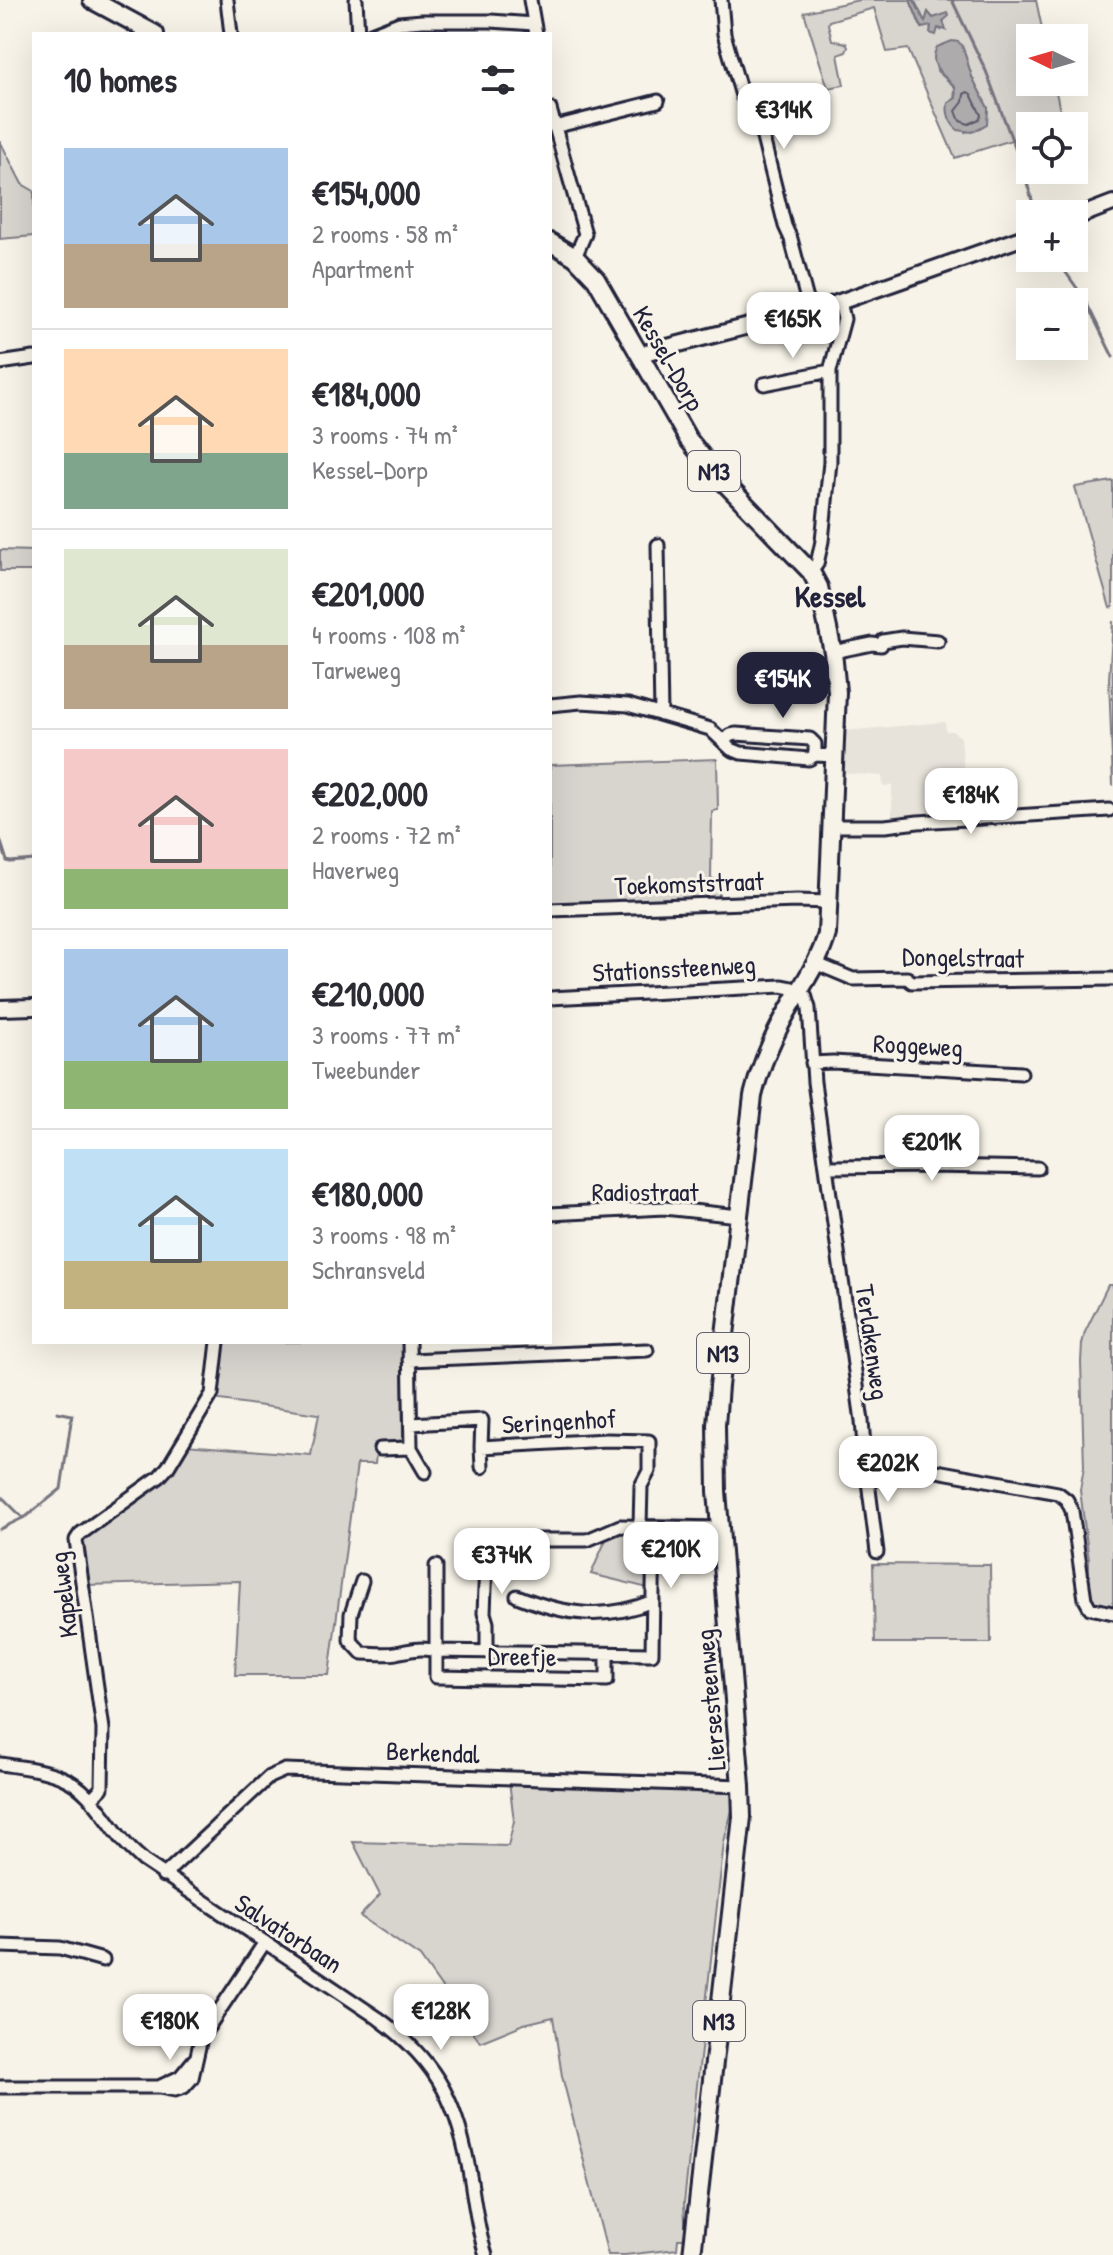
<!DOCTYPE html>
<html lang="en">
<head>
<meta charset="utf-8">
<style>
  :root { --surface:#fff; --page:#f2f2f3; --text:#2b2b33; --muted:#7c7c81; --line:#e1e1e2; --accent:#22223b }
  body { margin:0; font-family:"Patrick Hand",sans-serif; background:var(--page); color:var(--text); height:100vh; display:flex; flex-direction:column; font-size:30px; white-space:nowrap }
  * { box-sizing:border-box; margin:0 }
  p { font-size:26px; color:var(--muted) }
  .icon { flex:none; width:44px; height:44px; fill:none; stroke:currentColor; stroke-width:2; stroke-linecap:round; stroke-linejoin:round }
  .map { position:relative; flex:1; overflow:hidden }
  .side { position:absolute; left:32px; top:32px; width:520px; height:1312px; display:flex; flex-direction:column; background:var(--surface); border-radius:0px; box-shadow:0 8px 32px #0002 }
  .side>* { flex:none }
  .needle { width:52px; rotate:275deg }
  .buttons { position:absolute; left:1016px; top:24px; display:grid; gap:16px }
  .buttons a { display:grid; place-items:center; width:72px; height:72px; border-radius:0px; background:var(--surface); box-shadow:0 8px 32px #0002; font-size:40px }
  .price { position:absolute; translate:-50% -68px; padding:0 18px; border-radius:16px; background:#fff; color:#222; font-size:26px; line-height:52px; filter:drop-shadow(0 2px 4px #0008) }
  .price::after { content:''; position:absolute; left:50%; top:48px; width:24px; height:18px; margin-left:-12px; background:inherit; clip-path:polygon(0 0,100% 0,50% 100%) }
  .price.current { background:var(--accent); color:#fff }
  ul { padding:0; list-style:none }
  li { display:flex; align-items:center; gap:24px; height:200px; padding:0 32px }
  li+li { border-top:2px solid var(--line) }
  li span { display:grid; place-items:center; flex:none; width:224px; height:160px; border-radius:0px; color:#555 }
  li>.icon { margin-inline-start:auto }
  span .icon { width:96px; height:96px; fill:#fffc; stroke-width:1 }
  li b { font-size:34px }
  h2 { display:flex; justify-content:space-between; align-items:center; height:96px; padding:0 32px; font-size:34px }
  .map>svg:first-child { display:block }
  .built { fill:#e7e3db }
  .green { fill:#d8d5cf; stroke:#7d7c85; stroke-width:2; fill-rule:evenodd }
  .water { fill:#aeabad; stroke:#76747f; stroke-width:2 }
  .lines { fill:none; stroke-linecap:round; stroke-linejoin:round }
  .shore { stroke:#5a5969; stroke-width:2 }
  .stream { stroke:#76747f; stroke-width:3 }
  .street-casing { stroke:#22223b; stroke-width:17 }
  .secondary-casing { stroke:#22223b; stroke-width:20 }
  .primary-casing { stroke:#22223b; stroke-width:22 }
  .street { stroke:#f7f3e8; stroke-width:11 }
  .secondary { stroke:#f7f3e8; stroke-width:14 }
  .primary { stroke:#f7f3e8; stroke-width:16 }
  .labels { text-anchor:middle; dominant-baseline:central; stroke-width:6; stroke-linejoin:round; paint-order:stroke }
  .shield { fill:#f7f3e8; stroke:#62616f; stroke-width:2 }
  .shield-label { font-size:24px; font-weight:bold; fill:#22223b }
  .street-label { font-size:26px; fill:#22223b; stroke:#f7f3e8 }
  .quarter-label { font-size:30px; font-weight:bold; fill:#22223b; stroke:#f7f3e8 }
</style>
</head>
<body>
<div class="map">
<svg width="1113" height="2255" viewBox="0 0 1113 2255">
  <rect width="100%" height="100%" fill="#f7f3e8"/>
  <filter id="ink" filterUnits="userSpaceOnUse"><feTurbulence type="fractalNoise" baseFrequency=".0125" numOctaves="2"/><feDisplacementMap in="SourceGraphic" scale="16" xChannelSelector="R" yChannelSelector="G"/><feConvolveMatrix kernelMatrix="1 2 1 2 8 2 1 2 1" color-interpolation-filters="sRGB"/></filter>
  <g filter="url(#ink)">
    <path class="built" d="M945,722L946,731H952L961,737L968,816L892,820V785L883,786L882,776L842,773L844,731Z"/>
    <path class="green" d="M859,0H910L920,25L931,26L933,33L939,28L941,30L944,20L933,18L928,12L925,22L914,0H1036L1044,38H1030V82H1054L1061,116L1032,124L1030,126V134L955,158L908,49L887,52L874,8L829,21L828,24L832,40L846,43L848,47L846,52L838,55L844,85L828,88L804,12ZM964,51L972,77L988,108L986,124L978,129L965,132L954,100L955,87L937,71L936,64Z
      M0,141L22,184L34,191V236L0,239Z
      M1113,481V607L1110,608L1075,487Z
      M0,550L34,551V571H0Z
      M1113,621V786L1109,679Z
      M717,759L718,810L712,811L711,879L719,880V902L550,908V765Z
      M1108,1285H1113V1607L1094,1602L1089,1595V1560L1080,1490L1084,1467L1081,1362L1082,1344L1085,1332Z
      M222,1342H402L403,1440L377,1443L375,1464H357L329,1675H235L240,1581L87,1585L82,1549L83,1539L154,1488L168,1474L185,1445L311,1455L319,1414L213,1399L221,1374Z
      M620,1532L644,1533L648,1535V1588L591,1574L607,1537Z
      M873,1564L990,1565L991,1643H875Z
      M509,1781L732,1791V1810L724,1842L684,2203L686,2239H678L677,2249L625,2255H608L562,2076L553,2017L524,2024L480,2042L420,1957L360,1916L380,1895L353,1842L508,1846L514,1821Z"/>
    <path class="water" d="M910,0H914L925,22L928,12L933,18L948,13L949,16L943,21L946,30L938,28L936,35L930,33L931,26L922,28Z
      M952,41L958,42L962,45L972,77L988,108L987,124L972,132L958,130C950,124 946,113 948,103L956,98L955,87C944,75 927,66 937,47Z"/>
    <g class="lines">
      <path class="shore" d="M968,92L971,94L981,115L979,119L969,124L960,121L956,111L963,102L964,94Z"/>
      <path class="stream" d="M952,0L986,71L1023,169L1036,214
        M1059,258L1062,267L1084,298L1113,357
        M0,839L7,861L10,862L34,860
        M0,1495L23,1518
        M0,1529L27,1516L61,1489L72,1415L57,1412"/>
      <g class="street-casing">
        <path id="street" d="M227,0L231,34
          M356,0L358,34
          M530,0L536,34
          M721,0L724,34L742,96L760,126L785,226L791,239L810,311
          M371,34L399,23L422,21H491L534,24
          M550,109L585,234L575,257
          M554,127L658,101
          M0,363L34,358
          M764,384L830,371
          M658,545L661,715
          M811,572L817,564L822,541L830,462V371L844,319L840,302
          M833,652L872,644L881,645L883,641L902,638L938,641
          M550,705L581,702L628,705L710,729L731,749L741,753L809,759L815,755L835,756
          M723,740L731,735L736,734L810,739L815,744V755
          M832,826H885L918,822L1109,810
          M550,910L797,901L829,902
          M817,964L853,979L907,978L912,982L1113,979
          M550,998L782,986L792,988L805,995L809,1008L814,1082L862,1421L865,1458L1058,1493L1067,1500L1072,1511L1085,1599L1090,1608L1113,1613
          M812,1063L833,1062L1021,1073
          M826,1167L933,1166L1038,1168
          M550,1214L664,1208L739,1216
          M409,1342L411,1448L425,1472
          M409,1360L647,1350
          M411,1424L482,1420L481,1447L606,1440L649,1441V1471L641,1486L640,1526
          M481,1447L482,1467
          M380,1449L411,1448
          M865,1458L877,1552
          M473,1540H587L620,1526L720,1528
          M436,1566V1677L607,1680V1654
          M362,1581L351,1614L350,1640L362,1653C373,1653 386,1655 396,1653C411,1650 421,1647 436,1651L652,1654L654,1527
          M517,1596C565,1615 605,1621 653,1601
          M487,1652V1623L484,1613L487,1539
          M0,1764C20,1767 42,1769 61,1777C89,1788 104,1817 122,1839C128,1847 136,1854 144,1861L378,2018C440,2063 459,2107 471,2181C475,2206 478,2231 486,2255
          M91,1799L102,1788L103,1729L76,1540L80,1534L159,1477L168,1467L212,1394L218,1342
          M163,1876L269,1777L285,1770L741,1786
          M0,1946L60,1948L103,1960
          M0,2087H159L175,2090L184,2087L192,2078L201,2038L265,1942
          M159,2087L180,2077L194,2060"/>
      </g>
      <g class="secondary-casing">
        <path id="secondary" d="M1074,218L1113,203
          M640,354L831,305L1030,235
          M0,1008L34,1007"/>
      </g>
      <g class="primary-casing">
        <path id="primary" d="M92,0L155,34
          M550,242L575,257L596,279L688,439L717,475L811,572L819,587L833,652L837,692L827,934C820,960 806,979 793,1002C775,1032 761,1062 753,1096L719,1386L716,1425L717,1491L741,1786L742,1817L692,2255"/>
      </g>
      <use href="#street" class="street"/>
      <use href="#secondary" class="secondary"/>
      <use href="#primary" class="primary"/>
    </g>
  </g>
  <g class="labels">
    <g class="shield">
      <rect x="688" y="451" width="52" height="40" rx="6"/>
      <rect x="697" y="1333" width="52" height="40" rx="6"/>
      <rect x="693" y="2001" width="52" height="40" rx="6"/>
    </g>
    <g class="shield-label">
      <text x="714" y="471">N13</text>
      <text x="723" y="1353">N13</text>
      <text x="719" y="2021">N13</text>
    </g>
    <g class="street-label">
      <text transform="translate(669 358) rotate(60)">Kessel-Dorp</text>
      <text transform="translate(689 883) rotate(-2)">Toekomststraat</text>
      <text transform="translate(963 957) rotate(1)">Dongelstraat</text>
      <text transform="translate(674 968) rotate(-3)">Stationssteenweg</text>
      <text transform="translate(918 1045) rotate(3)">Roggeweg</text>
      <text x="645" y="1191">Radiostraat</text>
      <text transform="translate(873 1342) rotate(82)">Terlakenweg</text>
      <text transform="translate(559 1421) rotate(-3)">Seringenhof</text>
      <text transform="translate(63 1595) rotate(-97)">Kapelweg</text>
      <text transform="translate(522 1656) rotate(1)">Dreefje</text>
      <text transform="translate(710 1700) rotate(-95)">Liersesteenweg</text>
      <text transform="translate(433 1752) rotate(2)">Berkendal</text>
      <text transform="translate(289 1933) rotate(33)">Salvatorbaan</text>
    </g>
    <g class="quarter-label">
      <text x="830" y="596">Kessel</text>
    </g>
  </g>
</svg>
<div class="buttons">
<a><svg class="needle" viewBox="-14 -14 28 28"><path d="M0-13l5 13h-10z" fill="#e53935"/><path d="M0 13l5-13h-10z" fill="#7c7c81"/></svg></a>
<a><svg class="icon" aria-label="locate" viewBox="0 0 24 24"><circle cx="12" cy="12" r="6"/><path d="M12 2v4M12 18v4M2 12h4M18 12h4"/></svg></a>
<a>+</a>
<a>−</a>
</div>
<b class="price" style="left:784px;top:151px">€314K</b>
<b class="price" style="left:793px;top:360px">€165K</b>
<b class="price current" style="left:783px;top:720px">€154K</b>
<b class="price" style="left:971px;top:836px">€184K</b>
<b class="price" style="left:932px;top:1183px">€201K</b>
<b class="price" style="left:888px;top:1504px">€202K</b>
<b class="price" style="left:671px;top:1590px">€210K</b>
<b class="price" style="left:502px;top:1596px">€374K</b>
<b class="price" style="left:441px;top:2052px">€128K</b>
<b class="price" style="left:170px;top:2062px">€180K</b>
<section class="side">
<h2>10 homes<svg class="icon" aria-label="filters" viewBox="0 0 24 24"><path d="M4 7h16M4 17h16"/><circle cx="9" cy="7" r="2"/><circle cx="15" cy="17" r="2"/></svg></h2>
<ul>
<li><span style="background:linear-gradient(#a9c7e8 60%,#b9a48a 0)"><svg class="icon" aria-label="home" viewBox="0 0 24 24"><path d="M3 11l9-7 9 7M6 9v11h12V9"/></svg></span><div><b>€154,000</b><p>2 rooms · 58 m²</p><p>Apartment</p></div></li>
<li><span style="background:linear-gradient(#ffd9b3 65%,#7fa58c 0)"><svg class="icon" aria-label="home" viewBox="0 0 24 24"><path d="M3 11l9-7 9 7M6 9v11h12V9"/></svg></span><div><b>€184,000</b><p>3 rooms · 74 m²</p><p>Kessel-Dorp</p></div></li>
<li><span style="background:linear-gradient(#dfe7d0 60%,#b9a48a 0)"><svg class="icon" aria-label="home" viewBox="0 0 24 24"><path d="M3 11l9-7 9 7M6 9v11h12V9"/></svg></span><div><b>€201,000</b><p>4 rooms · 108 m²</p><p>Tarweweg</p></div></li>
<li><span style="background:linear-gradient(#f6c9c9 75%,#8fb573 0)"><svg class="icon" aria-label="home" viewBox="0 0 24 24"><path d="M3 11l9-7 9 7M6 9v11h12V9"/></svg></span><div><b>€202,000</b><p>2 rooms · 72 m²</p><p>Haverweg</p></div></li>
<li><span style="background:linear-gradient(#a9c7e8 70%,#8fb573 0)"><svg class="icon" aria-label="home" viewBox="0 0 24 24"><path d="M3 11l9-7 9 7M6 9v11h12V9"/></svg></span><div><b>€210,000</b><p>3 rooms · 77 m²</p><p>Tweebunder</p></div></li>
<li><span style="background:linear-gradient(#bfe0f5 70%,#c2b280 0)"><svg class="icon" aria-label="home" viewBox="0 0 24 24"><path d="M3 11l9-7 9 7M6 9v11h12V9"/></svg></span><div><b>€180,000</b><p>3 rooms · 98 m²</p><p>Schransveld</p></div></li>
</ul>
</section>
</div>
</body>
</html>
